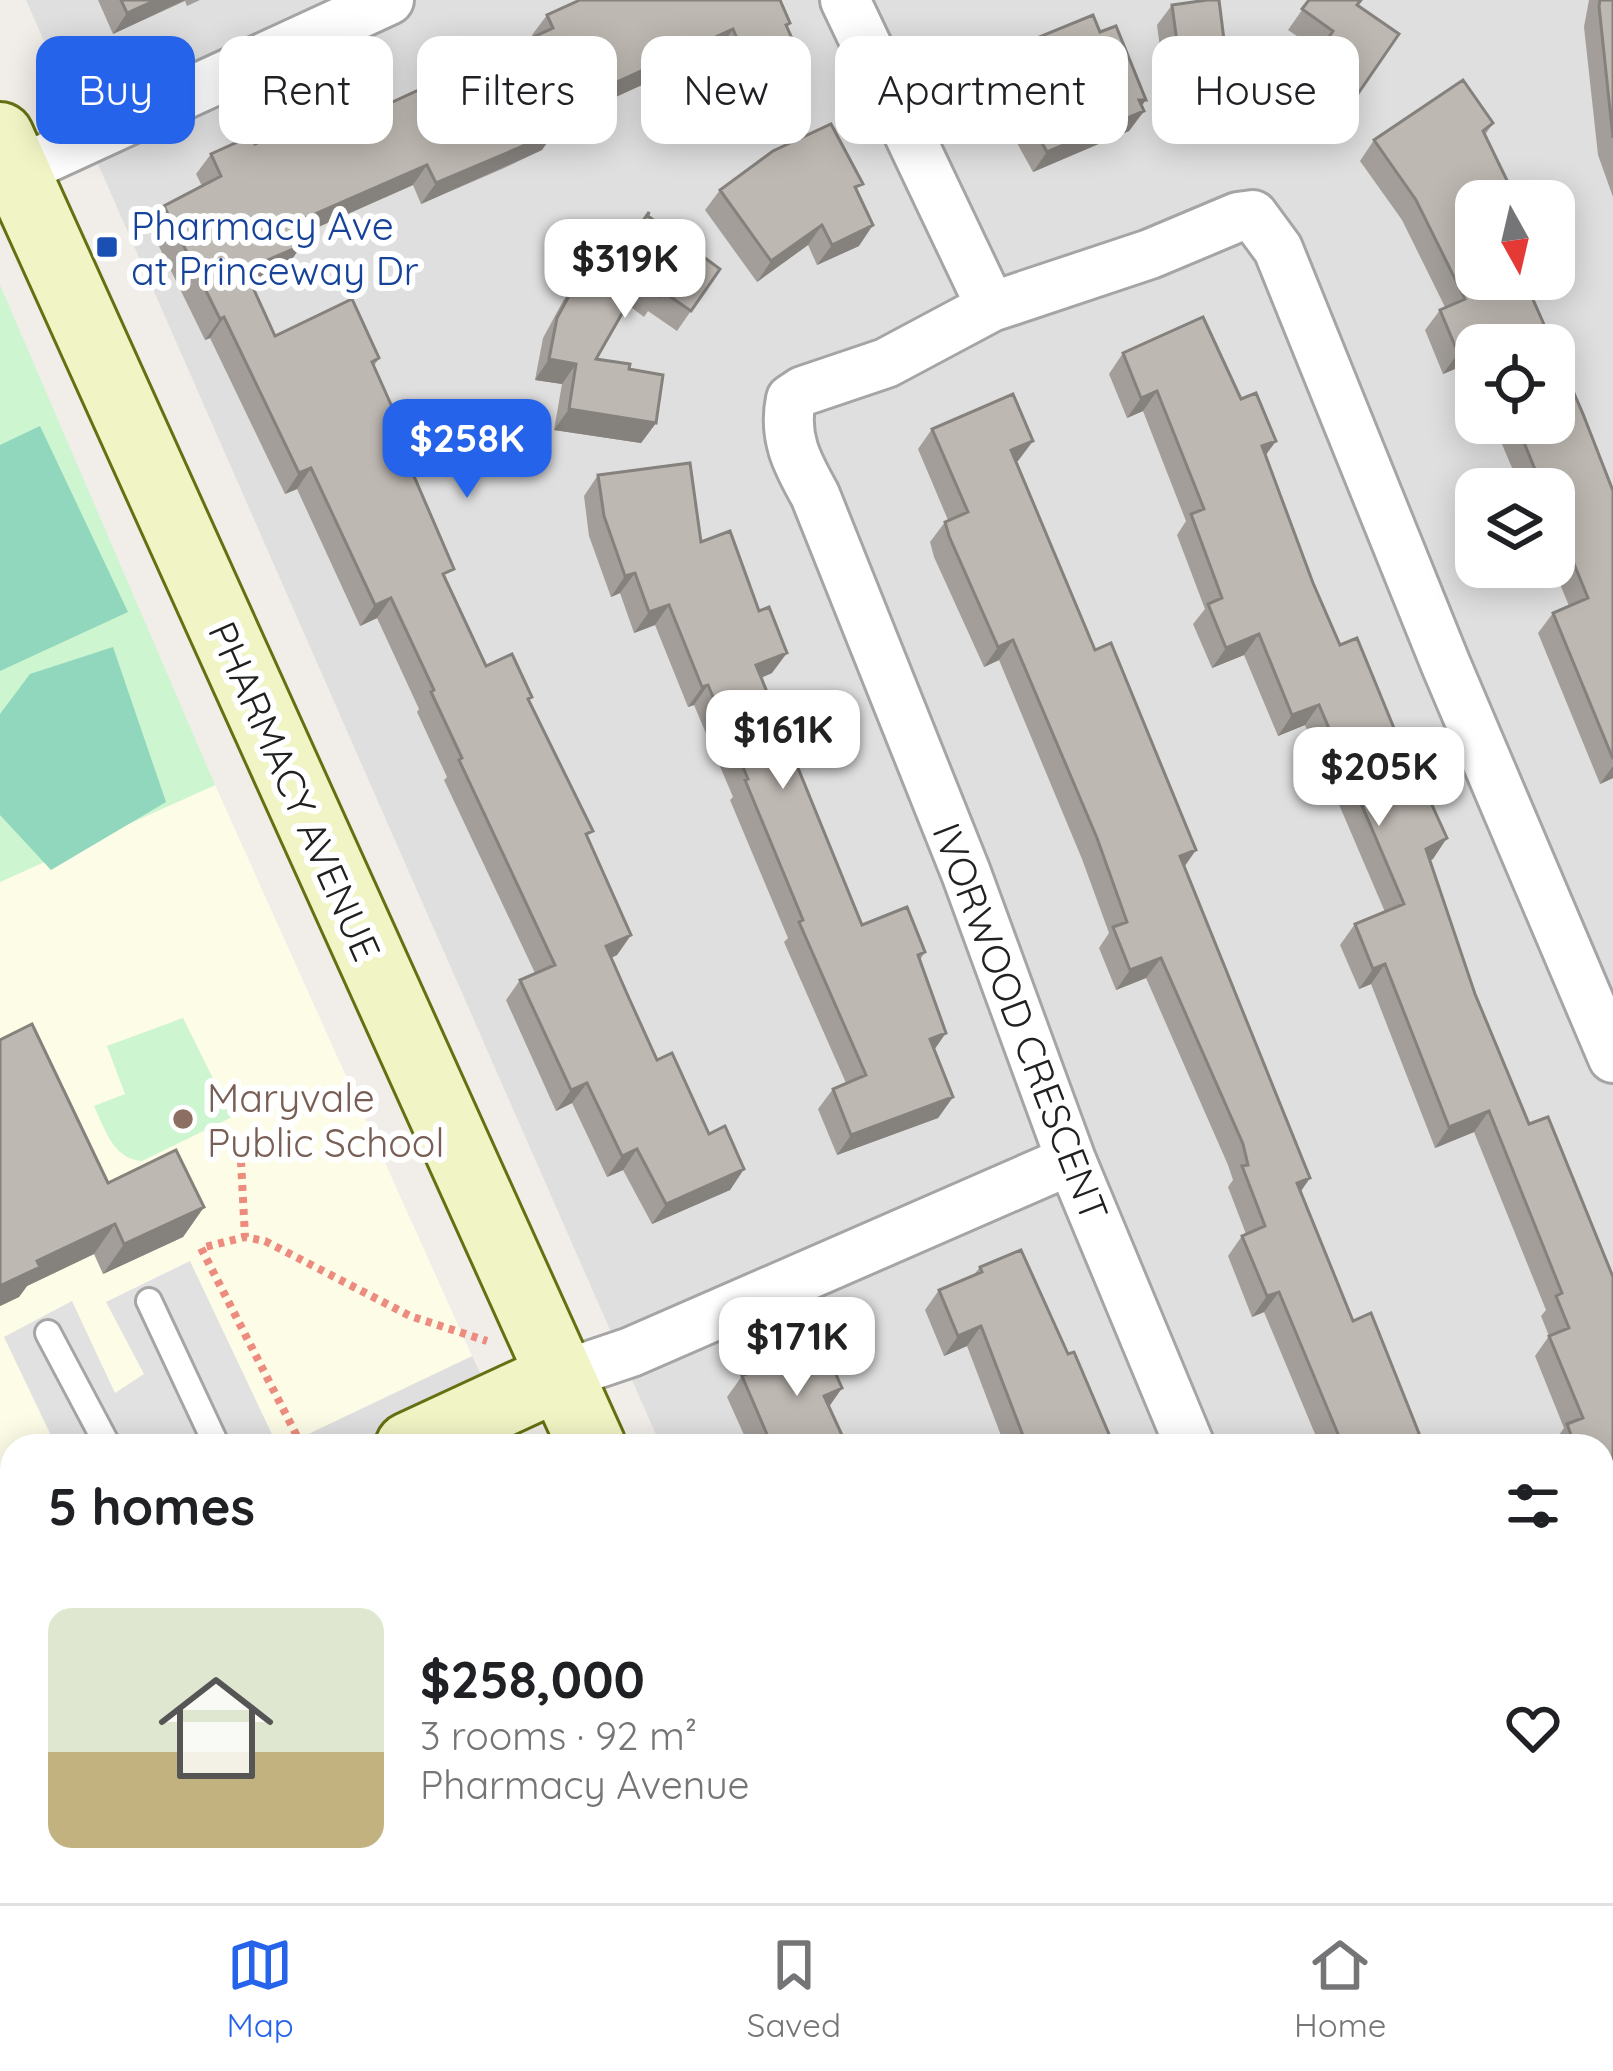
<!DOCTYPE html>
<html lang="en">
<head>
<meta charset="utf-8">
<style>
  :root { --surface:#fff; --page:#f6f6f6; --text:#202124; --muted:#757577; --line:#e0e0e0; --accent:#2563eb }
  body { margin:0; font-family:Quicksand,sans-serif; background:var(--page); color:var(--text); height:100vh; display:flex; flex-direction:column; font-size:45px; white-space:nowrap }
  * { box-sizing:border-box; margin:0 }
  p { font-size:39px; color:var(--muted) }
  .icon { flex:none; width:66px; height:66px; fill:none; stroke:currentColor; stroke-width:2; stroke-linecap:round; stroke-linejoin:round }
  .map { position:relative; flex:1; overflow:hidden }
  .panel { position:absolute; left:0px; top:1434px; width:1614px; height:471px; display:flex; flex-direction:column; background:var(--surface); border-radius:36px 36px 0 0; box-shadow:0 6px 30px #0003 }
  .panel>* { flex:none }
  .banner { position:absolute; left:36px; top:36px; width:1542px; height:108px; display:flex; gap:24px }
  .needle { width:78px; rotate:172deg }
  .buttons { position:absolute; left:1455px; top:180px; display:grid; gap:24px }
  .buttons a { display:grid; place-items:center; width:120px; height:120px; border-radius:24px; background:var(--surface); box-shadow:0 6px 30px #0003; font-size:60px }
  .price { position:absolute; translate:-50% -102px; padding:0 27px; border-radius:24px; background:#fff; color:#222; font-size:39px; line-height:78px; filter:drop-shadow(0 3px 6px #0008) }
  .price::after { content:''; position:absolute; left:50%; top:72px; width:36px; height:27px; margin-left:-18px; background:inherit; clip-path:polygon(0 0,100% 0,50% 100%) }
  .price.active { background:var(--accent); color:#fff }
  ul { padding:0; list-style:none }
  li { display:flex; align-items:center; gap:36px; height:300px; padding:0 48px }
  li+li { border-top:3px solid var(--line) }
  li span { display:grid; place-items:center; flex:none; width:336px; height:240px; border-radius:24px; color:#555 }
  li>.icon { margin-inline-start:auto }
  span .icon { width:144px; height:144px; fill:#fffc; stroke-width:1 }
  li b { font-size:51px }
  h2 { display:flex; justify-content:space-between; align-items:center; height:144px; padding:0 48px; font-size:51px }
  .pill { padding:0 42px; border-radius:24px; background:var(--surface); box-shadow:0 6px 30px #0003; font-size:42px; line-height:108px }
  .pill.active { background:var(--accent); color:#fff }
  .tab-bar { display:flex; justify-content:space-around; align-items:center; height:168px; border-top:3px solid var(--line); background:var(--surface); font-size:33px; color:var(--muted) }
  .tab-bar a { display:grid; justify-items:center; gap:6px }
  .tab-bar .active { color:var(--accent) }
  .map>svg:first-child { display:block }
  .residential { fill:#dfdfdf; fill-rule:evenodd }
  .education { fill:#fcfce7 }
  .park { fill:#ccf5d0 }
  .pitch { fill:#90d7bd }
  .parking { fill:#e1e1e1 }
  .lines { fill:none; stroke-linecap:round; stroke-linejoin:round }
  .lane-casing { stroke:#a5a5a5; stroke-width:30 }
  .street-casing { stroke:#a5a5a5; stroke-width:54 }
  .secondary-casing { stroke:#647011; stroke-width:72 }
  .path { stroke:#ec8b7e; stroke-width:8; stroke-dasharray:6 6; stroke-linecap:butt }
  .lane { stroke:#fff; stroke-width:24 }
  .street { stroke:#fff; stroke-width:48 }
  .secondary { stroke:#f1f4c4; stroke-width:66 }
  .wall { fill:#a39e99 }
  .shaded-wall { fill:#85817d }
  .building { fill:#beb8b2; stroke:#85817d; stroke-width:3 }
  .transit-dot { fill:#1a4fb4; stroke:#fff; stroke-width:4.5 }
  .education-dot { fill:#8d6e63; stroke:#fff; stroke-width:4.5 }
  .labels { text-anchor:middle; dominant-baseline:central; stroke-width:12; stroke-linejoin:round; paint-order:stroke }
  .transit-label { font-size:39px; fill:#164399; stroke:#fff; text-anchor:start }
  .street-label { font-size:39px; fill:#212121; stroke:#fff }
  .education-label { font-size:39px; fill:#785e54; stroke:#fff; text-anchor:start }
</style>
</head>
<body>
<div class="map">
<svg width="1613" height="1903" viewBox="0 0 1613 1903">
  <rect width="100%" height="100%" fill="#f1eee9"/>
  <path class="residential" d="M26,0H1613V1903H861L857,1893H1602V1446H661ZM1476,201H1554V279H1476ZM1476,345H1554V423H1476ZM1476,489H1554V567H1476Z
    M472,1356L515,1446H283Z
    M12,1575V1893H730L735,1903H0V1580Z"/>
  <path class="education" d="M215,785L472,1356L283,1446H12V1575L0,1580V882Z"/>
  <path class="park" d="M0,285L215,785L0,882Z
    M183,1018L232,1117L142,1161C113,1159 105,1129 94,1106L125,1094L107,1046Z"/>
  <path class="pitch" d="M40,426L128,612L0,671V445Z
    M113,647L166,802L51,870L0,815V714L30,674Z"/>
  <path class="parking" d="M190,1261L277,1445L56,1446L4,1337L72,1301L115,1393L144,1374L106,1302Z"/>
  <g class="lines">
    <g class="lane-casing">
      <path id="lane" d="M149,1301L217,1446
        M48,1333L108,1446"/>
    </g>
    <g class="street-casing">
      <path id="street" d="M845,0L991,307
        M16,172L389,0
        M560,1376L631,1352L1071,1160
        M1190,1446L1071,1160L966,873L815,495C797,463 783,437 791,399L803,391L886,363L991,307L1150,254L1238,217L1253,215L1278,249L1446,665L1613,1058
        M1376,1893L1380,1903"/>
    </g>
    <g class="secondary-casing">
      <path id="secondary" d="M0,136L592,1446
        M409,1446L560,1376
        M0,1640L12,1634
        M794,1893L799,1903"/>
    </g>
    <path class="path" d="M241,1161L245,1237
      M302,1446L201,1248L245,1237L265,1241L410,1316L487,1341"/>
    <use href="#lane" class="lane"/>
    <use href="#street" class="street"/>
    <use href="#secondary" class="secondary"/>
  </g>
  <path class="wall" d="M98,0H200L187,6L185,1L113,34Z
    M1309,0L1399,34L1329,135L1288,106L1309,77L1303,73L1319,51L1288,30Z
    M1589,0H1613V197L1598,155L1584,27Z
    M1172,5L1230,88L1216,108L1169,115L1157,25Z
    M547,15L790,23L787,28L780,63L743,79L735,62L726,66L719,50L554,125L542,150L502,169L421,204L413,185L297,236L302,245L287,266L250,282L275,336L379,358L374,366L446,580L486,666L529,701L631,935L617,955L611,958L657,1060L709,1134L744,1169L730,1190L652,1224L623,1170L607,1177L572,1103L556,1111L506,1000L520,980L535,973L444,780L447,777L417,712L419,709L377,618L360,626L297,489L285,494L210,338L205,340L149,226L164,206L202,186L196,174L211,154L362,116L533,37L532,35Z
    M1100,32L1146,100L1141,106L1144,111L1129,131L1033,172L990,94L996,85L990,72L1005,51Z
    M1493,123L1485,135L1476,201L1553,345H1476V381L1469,363L1443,374L1425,330L1440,310L1445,307L1402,220L1360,161L1374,140Z
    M720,190L857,192L859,246L817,265L808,245L757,282L705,210Z
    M648,216L720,269L677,331L648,311L644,317L627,304L596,359L629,369L656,423L641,443L554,430L562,384L535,380L543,338L563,301L577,281L590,288L617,258Z
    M1123,353L1241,399L1276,441L1266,455L1313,583L1433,859L1430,860L1475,994L1529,1124L1613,1277V1551L1602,1555V1446L1552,1445L1564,1428L1535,1356L1549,1336L1541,1316L1546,1310L1474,1132L1435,1148L1371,984L1359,989L1340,945L1355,924L1385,912L1305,725L1278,736L1244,655L1212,668L1193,624L1205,609L1177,535L1186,521L1143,411L1127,418L1109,374Z
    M1493,423H1554L1613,491V778L1600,784L1538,633L1553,613L1569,606L1553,567L1554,489H1521Z
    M932,429L1033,441L1016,462L1095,650L1196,850L1184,866L1310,1178L1301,1191L1353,1321L1424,1446H1320L1264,1312L1252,1317L1228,1256L1242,1236L1246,1234L1228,1187L1233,1180L1228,1165L1146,978L1116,990L1099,948L1109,933L1082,859L999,660L984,667L934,557L930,542L945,522L948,520L918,449Z
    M598,475L701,542L772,673L761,678L862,925L925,952L920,960L934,1050L953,1097L938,1118L837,1155L818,1109L833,1089L846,1083L784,942L788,938L730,800L733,797L694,705L688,707L655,625L634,633L620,593L611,597L589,536L584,496Z
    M0,1040L108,1183L204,1207L183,1237L103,1274L94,1254L27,1286L19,1297L0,1306Z
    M980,1267L1068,1354L1114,1446H1005L967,1346L944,1356L925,1310L939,1290L973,1276Z
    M742,1376L842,1388L829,1407L847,1446H749L727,1397Z
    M596,1893H721L720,1898L722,1903H600Z
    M925,1893H1026L1030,1903H930Z
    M1212,1893H1293L1297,1903H1216Z
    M1501,1893H1602L1611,1903H1505Z"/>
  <path class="shaded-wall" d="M156,0H185L113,34L127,13Z
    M733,29L719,50L534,134L549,113Z
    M750,42L735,62L726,66L740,46Z
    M794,43L780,63L743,79L758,59Z
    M1230,88L1216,108L1169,115L1184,94Z
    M1139,100H1146L1135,114L1144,111L1129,131L1033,172L1047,152Z
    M556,130L542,150L421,204L436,183Z
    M427,165L413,185L278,245L292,224Z
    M822,225L808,245L757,282L771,261Z
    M873,225L859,246L817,265L832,245Z
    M302,245L287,266L230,290L245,270Z
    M224,317L210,338L205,340L220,319Z
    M1476,346V353L1469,363L1443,374L1458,353Z
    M549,359L576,364L562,384L535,380Z
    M1157,391L1143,411L1127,418L1141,398Z
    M569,409L656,423L641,443L554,430Z
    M1033,441L1018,461L996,471L1011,450Z
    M1276,441L1261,461L1262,446Z
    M311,468L297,489L285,494L299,473Z
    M635,573L620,593L611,597L625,576Z
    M391,598L377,618L360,626L375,605Z
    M669,605L655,625L634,633L649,612Z
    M1259,634L1244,655L1212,668L1226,648Z
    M1013,640L999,660L984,667L998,647Z
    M787,653L772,673L742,686L756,665Z
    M708,685L694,705L688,707L702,687Z
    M1319,705L1305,725L1278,736L1292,715Z
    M1613,766V778L1600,784Z
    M1447,838L1433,859L1412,870L1426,849Z
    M1196,850L1182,870L1180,856Z
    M631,935L617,955L592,966L606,946Z
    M1161,958L1146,978L1116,990L1130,970Z
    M1385,964L1371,984L1359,989L1373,969Z
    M946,1033L932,1053L930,1039Z
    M587,1083L572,1103L556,1111L571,1090Z
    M953,1097L938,1118L837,1155L851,1135Z
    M1489,1111L1474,1132L1435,1148L1449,1127Z
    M637,1149L623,1170L607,1177L622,1156Z
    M744,1169L730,1190L652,1224L666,1204Z
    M1310,1178L1296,1198L1297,1183Z
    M204,1207L183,1237L103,1274L124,1244Z
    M115,1224L94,1254L27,1286L19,1297L0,1306V1286L37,1261Z
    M1279,1292L1264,1312L1252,1317L1267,1296Z
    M981,1326L967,1346L944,1356L958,1336Z
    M842,1388L827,1409L824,1396Z
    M1613,1536V1551L1602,1555V1549Z
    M12,1859V1873L0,1878V1865Z"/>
  <path class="building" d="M121,0H156L127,13Z
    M580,0H780L790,23L786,25L794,43L758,59L750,42L740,46L733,29L549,113L556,130L516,149L436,183L427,165L292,224L302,245L245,270L275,336L352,299L379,358L372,362L414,456L407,460L454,569L443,574L486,666L512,654L532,697L528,699L593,831L586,834L631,935L606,946L628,996L657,1060L672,1053L709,1134L725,1126L744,1169L666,1204L637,1149L622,1156L587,1083L571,1090L520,980L555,965L459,760L462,758L431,692L434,690L391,598L375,605L311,468L299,473L224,317L220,319L164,206L221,176L211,154L251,136L255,144L355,100L362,116L553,28L547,15Z
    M1207,0H1219L1230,88L1184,94L1172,5Z
    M1309,0H1361L1357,5L1399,34L1344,114L1303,86L1324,57L1318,53L1333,31L1302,9Z
    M1600,0H1613V138L1599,6Z
    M1093,15L1100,32L1116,26L1146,100H1139L1144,111L1047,152L1004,74L1013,70L1005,51Z
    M1463,80L1493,123L1483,131L1517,201H1476V279H1524L1553,345H1484L1483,343L1458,353L1440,310L1465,299L1416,200L1374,140Z
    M831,124L863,184L855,187L873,225L832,245L822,225L771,261L720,190L773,151Z
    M649,212L648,216L720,269L691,311L662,291L659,296L640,282L596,359L630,364L629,369L663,375L656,423L569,409L576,364L549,359L557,318L577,281L590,288L613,255L617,258Z
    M1203,317L1241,399L1256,393L1276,441L1262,446L1313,583L1340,645L1357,638L1421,794L1426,792L1447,838L1426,849L1475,994L1529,1124L1548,1117L1613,1277V1536L1611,1537L1602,1514V1446H1575L1567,1424L1583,1418L1549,1336L1569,1328L1556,1296L1562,1293L1489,1111L1449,1127L1385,964L1373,969L1355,924L1404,904L1319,705L1292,715L1259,634L1226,648L1208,604L1222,598L1191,514L1204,509L1157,391L1141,398L1123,353Z
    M1554,347L1583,414L1613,491V759L1553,613L1588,598L1554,515V489H1543L1516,423H1554Z
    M1013,394L1033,441L1011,450L1095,650L1111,643L1196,850L1180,856L1310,1178L1297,1183L1353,1321L1371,1313L1424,1446H1343L1279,1292L1267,1296L1242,1236L1265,1226L1242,1166L1248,1165L1243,1144L1161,958L1130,970L1113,927L1127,922L1097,838L1013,640L998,647L949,536L945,522L968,512L932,429Z
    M690,463L701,542L730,531L759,611L769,607L787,653L756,665L862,925L907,907L925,952L918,955L946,1033L930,1039L953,1097L851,1135L833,1089L866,1075L799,922L803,920L745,780L748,779L708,685L702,687L669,605L649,612L635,573L625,576L604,516L598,475Z
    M32,1024L108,1183L176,1150L204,1207L124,1244L115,1224L37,1261L40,1267L0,1286V1040Z
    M1021,1250L1068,1354L1074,1352L1114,1446H1027L981,1326L958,1336L939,1290L982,1272L980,1267Z
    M821,1341L842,1388L824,1396L847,1446H772L742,1376Z
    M12,1756V1859L0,1865V1763Z
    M1602,1879L1611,1903H1527L1523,1893H1602Z
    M619,1893H721L722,1895L719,1896L722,1903H624Z
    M949,1893H1026L1030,1903H953Z
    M1235,1893H1293L1297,1903H1239Z"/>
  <rect class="transit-dot" x="95" y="235" width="24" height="24" rx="6"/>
  <circle class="education-dot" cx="183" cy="1119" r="12"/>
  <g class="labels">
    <g class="transit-label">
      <text x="131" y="225">Pharmacy Ave<tspan x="131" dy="45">at Princeway Dr</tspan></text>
    </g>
    <g class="street-label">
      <text transform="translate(295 791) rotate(66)">PHARMACY AVENUE</text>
      <text transform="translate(1021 1022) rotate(69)">IVORWOOD CRESCENT</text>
    </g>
    <g class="education-label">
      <text x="207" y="1097">Maryvale<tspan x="207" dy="45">Public School</tspan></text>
    </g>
  </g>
</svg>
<div class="buttons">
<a><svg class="needle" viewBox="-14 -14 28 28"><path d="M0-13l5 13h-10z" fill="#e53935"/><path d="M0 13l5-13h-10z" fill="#757577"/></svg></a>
<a><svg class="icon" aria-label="locate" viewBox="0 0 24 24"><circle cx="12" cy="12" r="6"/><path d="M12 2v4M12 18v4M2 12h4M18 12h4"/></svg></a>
<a><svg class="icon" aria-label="layers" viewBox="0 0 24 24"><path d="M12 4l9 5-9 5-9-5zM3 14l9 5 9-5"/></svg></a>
</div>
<b class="price" style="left:625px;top:321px">$319K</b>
<b class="price active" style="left:467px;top:501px">$258K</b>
<b class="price" style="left:783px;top:792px">$161K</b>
<b class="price" style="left:1379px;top:829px">$205K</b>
<b class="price" style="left:797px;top:1399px">$171K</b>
<div class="banner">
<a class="pill active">Buy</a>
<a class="pill">Rent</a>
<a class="pill">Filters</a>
<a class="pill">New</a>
<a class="pill">Apartment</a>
<a class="pill">House</a>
</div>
<section class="panel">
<h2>5 homes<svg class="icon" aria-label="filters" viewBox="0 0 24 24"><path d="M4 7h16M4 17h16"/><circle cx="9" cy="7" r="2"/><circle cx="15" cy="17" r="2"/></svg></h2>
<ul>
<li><span style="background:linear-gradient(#dfe7d0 60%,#c2b280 0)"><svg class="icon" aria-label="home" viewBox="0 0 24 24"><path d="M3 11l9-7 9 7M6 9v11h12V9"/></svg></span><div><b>$258,000</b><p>3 rooms · 92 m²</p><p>Pharmacy Avenue</p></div><svg class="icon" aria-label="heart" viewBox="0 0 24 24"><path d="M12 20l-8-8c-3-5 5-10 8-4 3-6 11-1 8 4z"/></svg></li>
</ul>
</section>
</div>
<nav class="tab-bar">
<a class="active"><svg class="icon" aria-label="map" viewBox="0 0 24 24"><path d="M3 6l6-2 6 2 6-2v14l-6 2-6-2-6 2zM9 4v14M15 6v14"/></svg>Map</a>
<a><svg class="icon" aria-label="saved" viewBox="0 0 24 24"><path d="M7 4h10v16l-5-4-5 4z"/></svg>Saved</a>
<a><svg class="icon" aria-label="home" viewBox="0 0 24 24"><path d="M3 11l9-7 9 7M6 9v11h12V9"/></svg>Home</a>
</nav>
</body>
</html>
